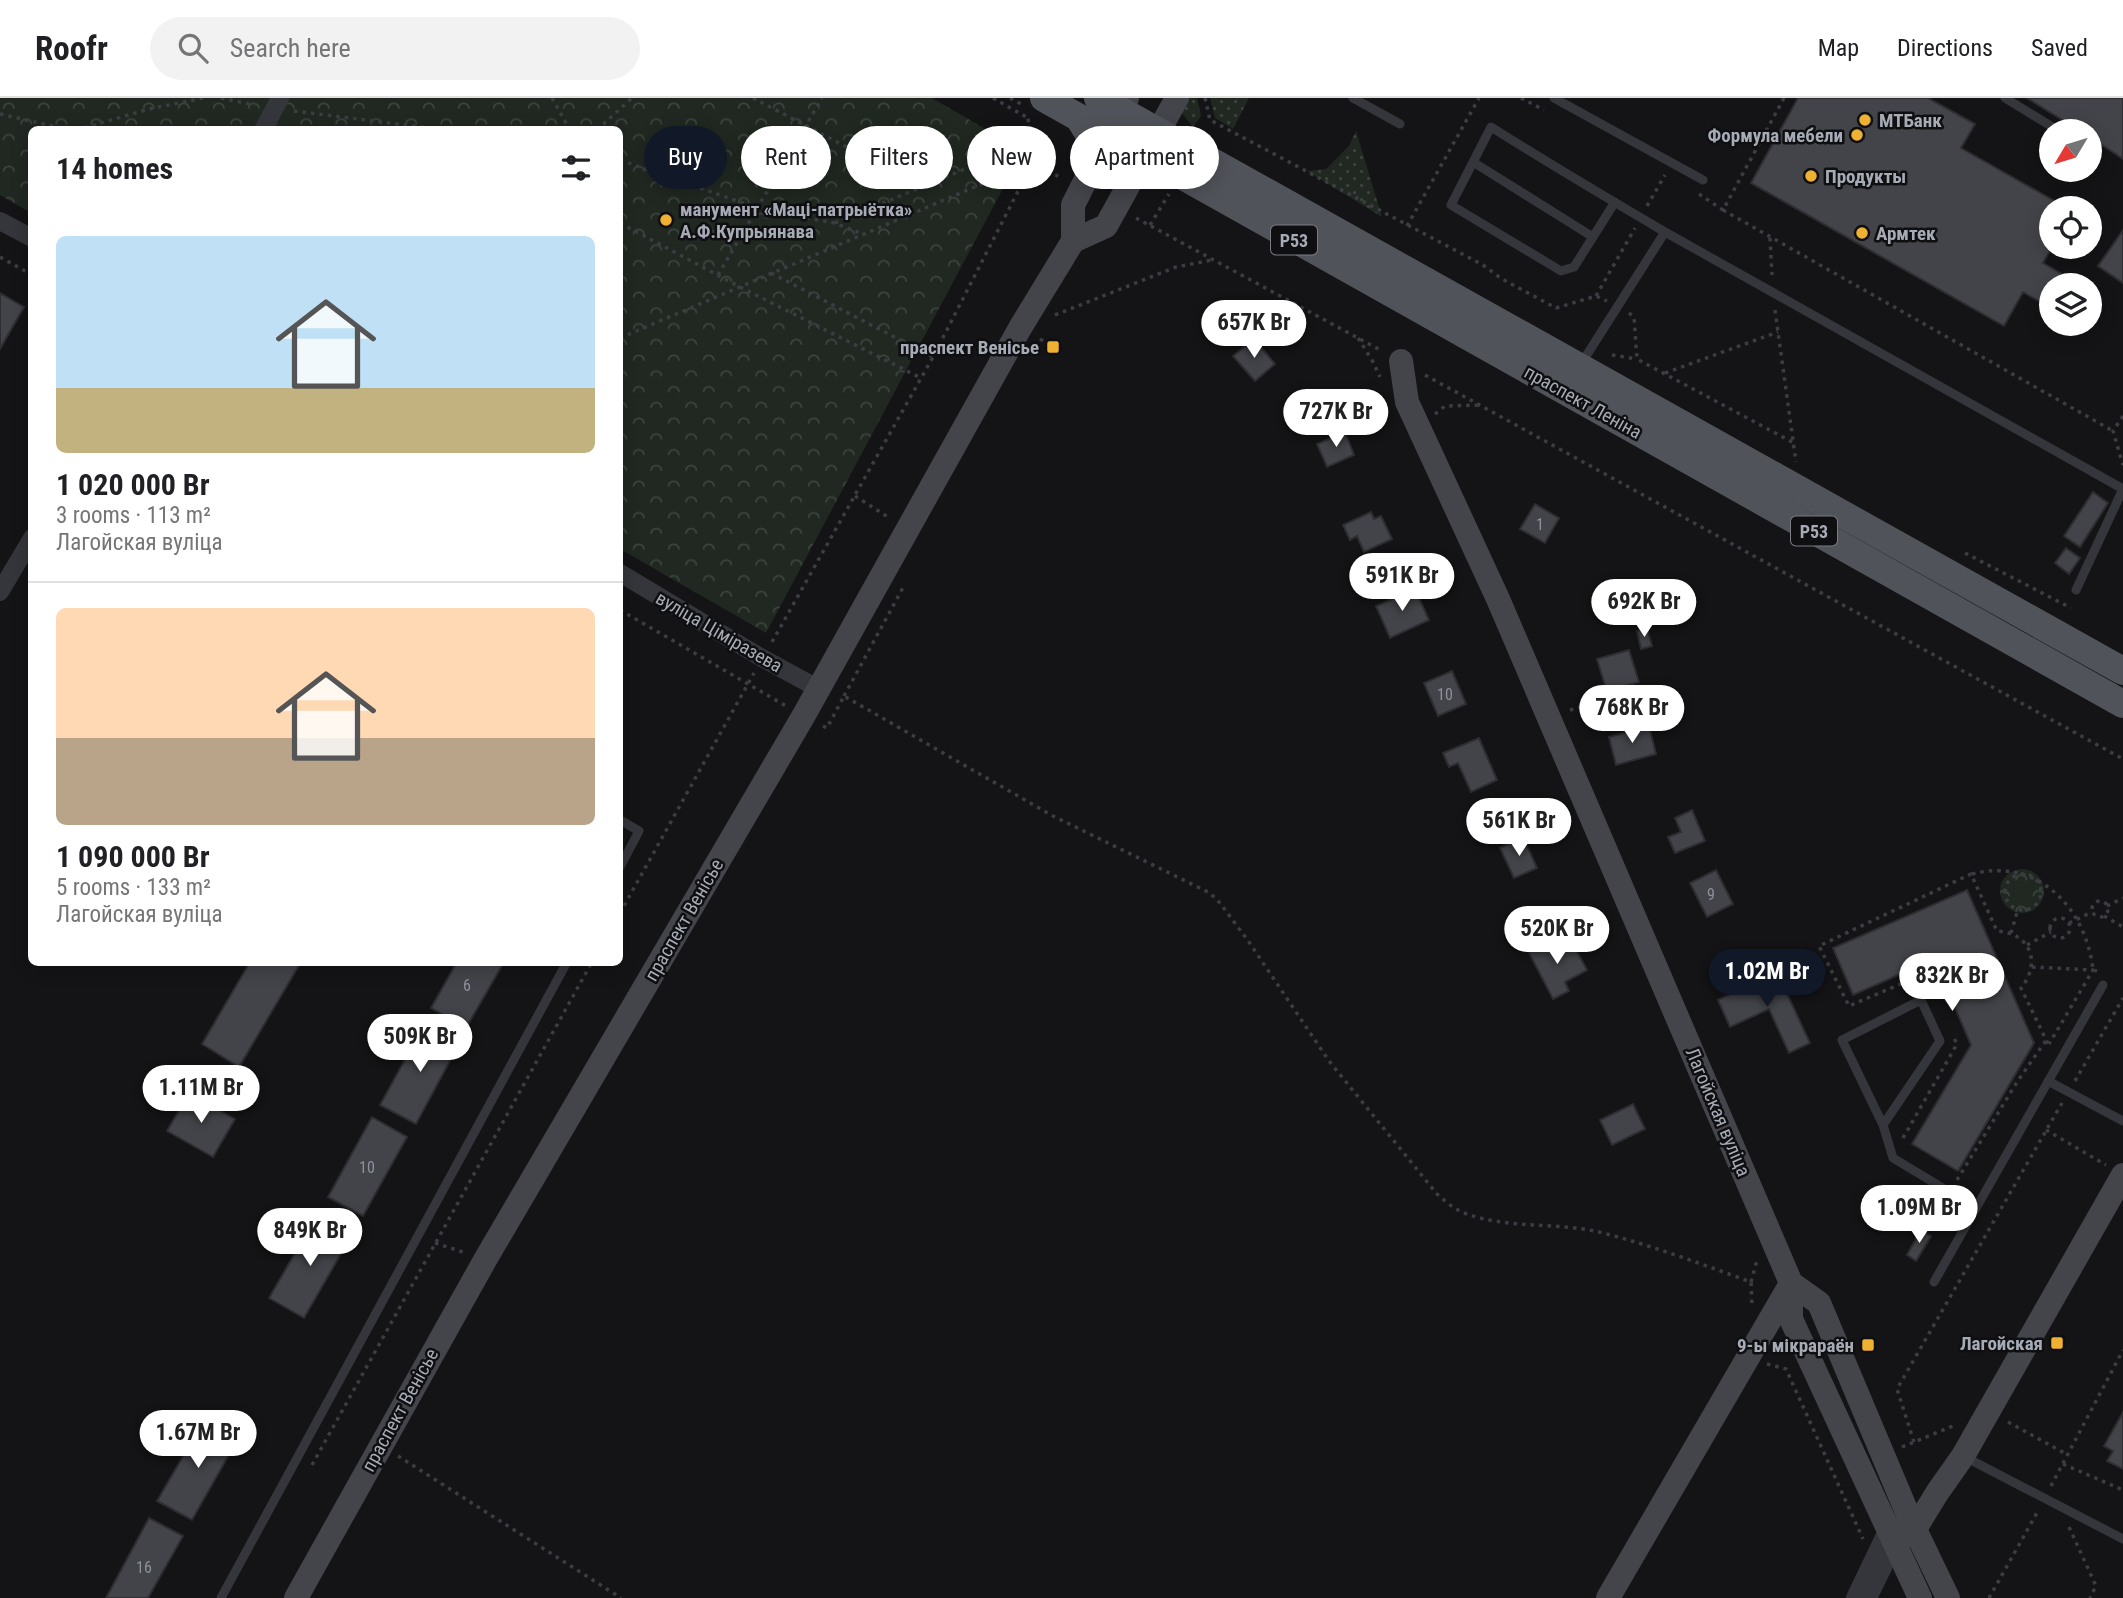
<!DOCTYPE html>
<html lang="en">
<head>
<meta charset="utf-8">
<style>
  :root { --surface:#fff; --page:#f2f2f2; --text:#202124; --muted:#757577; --line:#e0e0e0; --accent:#111827 }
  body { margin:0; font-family:"Roboto Condensed",sans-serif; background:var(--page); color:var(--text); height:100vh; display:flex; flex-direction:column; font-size:26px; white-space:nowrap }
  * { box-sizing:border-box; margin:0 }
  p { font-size:23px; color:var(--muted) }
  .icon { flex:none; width:38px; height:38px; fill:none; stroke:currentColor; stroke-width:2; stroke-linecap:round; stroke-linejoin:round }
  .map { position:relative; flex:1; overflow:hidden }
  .panel { position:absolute; left:28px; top:28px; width:595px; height:840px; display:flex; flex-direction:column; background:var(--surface); border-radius:10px; box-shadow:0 4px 18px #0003 }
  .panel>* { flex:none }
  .guide { position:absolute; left:644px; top:28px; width:665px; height:63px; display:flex; gap:14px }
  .needle { width:46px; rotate:232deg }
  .fabs { position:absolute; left:2039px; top:21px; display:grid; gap:14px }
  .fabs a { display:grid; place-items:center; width:63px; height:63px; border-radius:50%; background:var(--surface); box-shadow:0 4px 18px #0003; font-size:35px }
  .price { position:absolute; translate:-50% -60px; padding:0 16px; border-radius:24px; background:#fff; color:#222; font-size:23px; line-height:46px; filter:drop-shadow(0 2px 4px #0008) }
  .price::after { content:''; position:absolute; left:50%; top:42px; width:21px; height:16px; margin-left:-10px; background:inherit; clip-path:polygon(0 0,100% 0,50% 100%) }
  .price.active { background:var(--accent); color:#fff }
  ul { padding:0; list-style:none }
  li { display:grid; align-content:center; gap:14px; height:371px; padding:0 28px }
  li+li { border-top:2px solid var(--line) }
  li span { display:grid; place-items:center; height:217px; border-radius:10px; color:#555 }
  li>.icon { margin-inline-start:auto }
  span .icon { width:126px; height:126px; fill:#fffc; stroke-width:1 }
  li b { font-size:30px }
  h2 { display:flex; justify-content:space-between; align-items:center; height:84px; padding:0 28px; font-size:30px }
  .pill { padding:0 24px; border-radius:32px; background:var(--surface); box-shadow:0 4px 18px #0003; font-size:24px; line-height:63px }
  .pill.active { background:var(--accent); color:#fff }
  header { display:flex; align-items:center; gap:42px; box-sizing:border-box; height:98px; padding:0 35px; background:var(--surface); border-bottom:2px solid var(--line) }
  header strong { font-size:33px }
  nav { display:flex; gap:38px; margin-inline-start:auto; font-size:24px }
  .search { width:490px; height:63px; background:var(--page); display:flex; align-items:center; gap:18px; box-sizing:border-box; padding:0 24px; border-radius:38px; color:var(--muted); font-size:26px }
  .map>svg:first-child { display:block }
  .grass { fill:url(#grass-dots) }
  .park { fill:url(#park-crowns) }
  .building { fill:#434449; stroke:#2e2e32; stroke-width:2 }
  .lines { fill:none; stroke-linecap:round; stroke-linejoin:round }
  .path { stroke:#3b3d42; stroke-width:3.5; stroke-dasharray:3.5 5; stroke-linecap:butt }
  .lane { stroke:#35363b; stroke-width:9 }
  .street { stroke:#35363b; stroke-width:18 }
  .secondary { stroke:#43454b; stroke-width:24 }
  .primary { stroke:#51535a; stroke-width:28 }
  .poi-dot { fill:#efb132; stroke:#0f0f11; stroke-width:2.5 }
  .labels { text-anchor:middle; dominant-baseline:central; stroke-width:5; stroke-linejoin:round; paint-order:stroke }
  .number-label { font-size:16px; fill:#8d919b }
  .shield { fill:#0f0f11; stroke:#797c84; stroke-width:2 }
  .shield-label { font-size:18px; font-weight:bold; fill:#a6abb6 }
  .poi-label { font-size:19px; font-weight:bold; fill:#a6abb6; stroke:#0f0f11; text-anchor:start }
  .street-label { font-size:19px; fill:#a6abb6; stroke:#0f0f11 }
</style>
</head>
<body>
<header>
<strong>Roofr</strong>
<div class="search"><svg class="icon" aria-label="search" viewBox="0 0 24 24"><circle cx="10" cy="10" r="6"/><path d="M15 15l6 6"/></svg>Search here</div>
<nav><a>Map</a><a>Directions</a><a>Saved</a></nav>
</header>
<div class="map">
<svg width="2123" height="1500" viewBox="0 0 2123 1500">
  <defs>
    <pattern id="grass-dots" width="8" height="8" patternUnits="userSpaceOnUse" patternTransform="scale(1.75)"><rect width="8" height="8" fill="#202821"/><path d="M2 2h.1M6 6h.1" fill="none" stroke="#3d443f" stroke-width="1.8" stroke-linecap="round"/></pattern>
    <pattern id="park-crowns" width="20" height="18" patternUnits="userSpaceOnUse" patternTransform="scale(1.75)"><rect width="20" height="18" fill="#202821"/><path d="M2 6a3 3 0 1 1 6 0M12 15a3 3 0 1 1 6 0" fill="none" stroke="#3d443f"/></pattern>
  </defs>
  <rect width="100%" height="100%" fill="#141416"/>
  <path class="grass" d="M1179,0H1197L1201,18L1193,29L1180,13Z
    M1210,0H1249L1233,31L1215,20Z
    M1356,33L1382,119L1307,73L1326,71L1349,48Z"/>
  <path class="park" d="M0,0H932L1023,53L766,535L620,451V32H32L31,115L0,97Z
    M2000 793a22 22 0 1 1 44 0a22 22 0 1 1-44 0Z"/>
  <path class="building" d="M1798,0H1928L1975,26L1961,50L2067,110H2051L2052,149L2043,165L2076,184L2074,187H2051V210L2023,194L2004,228L1751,85Z
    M2027,0H2123V61L2090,39V33H2080Z
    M2123,132V185L2098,168Z
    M0,195L24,209L0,251Z
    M1254,241L1275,266L1255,283L1233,258Z
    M1345,334L1354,357L1327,369L1317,346Z
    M2093,394L2108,405L2080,449L2064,438Z
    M1535,406L1559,420L1545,445L1520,431Z
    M1371,414L1374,421L1381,418L1392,441L1364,454L1357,438L1350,442L1343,427Z
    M2066,450L2080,460L2069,476L2055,465Z
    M1415,491L1429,522L1390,540L1376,508Z
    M1647,530L1652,548L1641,551L1637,533Z
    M1629,552L1639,584L1607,594L1597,561Z
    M1452,573L1466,606L1438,618L1424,585Z
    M1649,628L1656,656L1616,667L1609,639Z
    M1479,640L1497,682L1471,694L1458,665L1449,669L1443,655Z
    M1692,712L1705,743L1675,755L1668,739L1681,734L1675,720Z
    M1523,739L1537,770L1514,780L1500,750Z
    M1716,772L1733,806L1707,819L1690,785Z
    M1967,792L2034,945L1958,1073L1912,1046L1971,947L1934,861L1853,897L1833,850Z
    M1546,841L1554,856L1573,846L1587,872L1565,884L1569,893L1553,901L1527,851Z
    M250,864H301L239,969L202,946Z
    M457,864H504L466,930L431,910Z
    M1777,874L1810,945L1789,955L1769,911L1730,929L1718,902Z
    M425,925L460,944L416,1026L380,1007Z
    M189,995L235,1021L213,1059L167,1033Z
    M1633,1006L1645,1031L1612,1047L1600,1022Z
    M372,1019L407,1039L363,1118L328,1099Z
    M316,1119L350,1140L304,1220L269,1200Z
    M1921,1132L1931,1138L1916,1163L1907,1157Z
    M2123,1314V1371L2107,1363L2113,1353L2104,1348Z
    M204,1322L238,1341L192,1422L157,1403Z
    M149,1420L183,1438L148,1500H106Z"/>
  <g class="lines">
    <path class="path" d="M221,0L255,7
      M552,0L570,32
      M753,0L923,89
      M993,0L1028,20
      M1010,0L1021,6
      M1205,0L1210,22L1483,167L1502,181L1556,210L1596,198L1607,203
      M1521,0L1544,12
      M1784,0L1723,112L2113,333
      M294,13L445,32
      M0,16L70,32
      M76,32L153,10L204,0
      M597,32L632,0
      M620,62L757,110L834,125L860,135
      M1033,64L1061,80
      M1699,96L1723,112
      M1647,108L1665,77
      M1136,120L1382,253
      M620,125L740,189L921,280
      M835,125L1030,44
      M1150,127L1169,96
      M1407,128L1479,0
      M1770,140L1772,177
      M0,159L32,177
      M771,175L933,259
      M718,177L822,0
      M1596,198L1635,130
      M1775,212L1796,364
      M1629,215L1634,219L1637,261L1794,345
      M1055,217L1176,169L1212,162
      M2083,226L2091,230
      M620,240L1031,65
      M1358,240L1372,262L1380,279
      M1040,241L1053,249
      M1612,257L1637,261
      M1665,275L1778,234
      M1425,277L2123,661
      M1435,316L1445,308L1481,307
      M2123,318L2113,333L2123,367
      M855,398L888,419
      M1965,455L2071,510
      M620,512L786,608
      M772,544L933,259L1033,64L1028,20L1029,17
      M844,598L905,486
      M1570,612L1642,592
      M823,628L827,630L844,598L1051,717L1210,795L1220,805L1249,844L1329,963L1437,1096C1446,1104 1455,1112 1467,1116C1509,1131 1556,1124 1599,1134C1651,1147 1701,1166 1751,1184L1752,1208
      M1972,776C2037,759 2086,809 2093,872L2097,873
      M2005 794a18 18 0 1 1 36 0a18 18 0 1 1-36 0Z
      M2092 811a8 8 0 1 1 16 0a8 8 0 1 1-16 0Z
      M2107,808L2123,800
      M620,815L754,575
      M2104,818L2123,829
      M2050 830a10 10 0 1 1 20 0a10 10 0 1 1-20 0Z
      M2069,825L2092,814
      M2011,835L2018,811
      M2027,847L2051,834
      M2032,869L2093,872L2049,946
      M1932,892L1924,876L1849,908L1819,848L1971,776L1997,833C2030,835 2042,864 2021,890L2050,950
      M2075,983L2123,900
      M2046,1032L2106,1067
      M1903,1040L1957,946L1954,940
      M1957,1082L2017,984L2047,941
      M435,1145L463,1154
      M1751,1184L1757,1162
      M1767,1266L1786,1271L1863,1441
      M2008,1324L2068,1357
      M1914,1344L1897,1291L2062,1005
      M1902,1349L1953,1328
      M398,1358L621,1500
      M2063,1366L2123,1392
      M312,1367L592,864
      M2051,1388L2123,1252
      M2069,1429L2096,1488L2090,1500
      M1989,1500L2038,1413"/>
    <path class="lane" d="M1353,0L1400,26
      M1554,0L1703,82
      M2005,0L2059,33
      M1473,64L1593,139
      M1615,104L1574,169L1561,173L1451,107L1491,29C1548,65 1607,100 1665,134L2123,391
      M1581,266L1665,134
      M2076,492L2123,391
      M620,722L639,733L620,769
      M2048,983L2123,1023
      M1883,1027L1842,942L1921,902L1940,943L1883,1027L1893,1060L1976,1110
      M1934,1184L2103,887
      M1963,1358L2123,1441
      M221,1500L567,864"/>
    <path class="street" d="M263,32L280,0
      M0,123L32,140
      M620,475L762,560L819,591
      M0,494L32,440
      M1855,1500L1888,1431
      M1868,1500L1895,1445"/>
    <path class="secondary" d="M1073,143L1106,128L1177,0
      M1401,263L1407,304L1498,501L1791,1185V1221L1920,1500
      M1791,1185L1819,1205L1909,1419L1948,1500
      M1895,1445L1915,1431L1937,1395L1963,1358L2123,1077
      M296,1500L485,1162L804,617L1020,230L1073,143V107L1127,0
      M1608,1500L1789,1189"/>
    <path class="primary" d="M1044,0L2123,606
      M1098,0L2123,573
      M1079,20L1092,41L1091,71"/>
  </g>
  <g class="poi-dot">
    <circle cx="1865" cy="22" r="7"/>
    <circle cx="1857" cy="37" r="7"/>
    <circle cx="1811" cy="78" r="7"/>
    <circle cx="666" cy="122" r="7"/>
    <circle cx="1862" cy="135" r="7"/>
    <rect x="1046" y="242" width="14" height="14" rx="3.5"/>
    <rect x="2050" y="1238" width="14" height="14" rx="3.5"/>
    <rect x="1861" y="1240" width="14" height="14" rx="3.5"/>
  </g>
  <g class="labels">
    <g class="number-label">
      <text x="1540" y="426">1</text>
      <text x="1445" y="596">10</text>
      <text x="1711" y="796">9</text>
      <text x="467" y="887">6</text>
      <text x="367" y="1069">10</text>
      <text x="144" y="1469">16</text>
    </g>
    <g class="shield">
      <rect x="1271" y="127.5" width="46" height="29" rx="5"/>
      <rect x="1791" y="418.5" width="46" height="29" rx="5"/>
    </g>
    <g class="shield-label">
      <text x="1294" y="142">Р53</text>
      <text x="1814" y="433">Р53</text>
    </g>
    <g class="poi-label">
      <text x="1879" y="22">МТБанк</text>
      <text x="1843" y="37" text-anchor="end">Формула мебели</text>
      <text x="1825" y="78">Продукты</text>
      <text x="680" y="111">манумент «Маці-патрыётка»<tspan x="680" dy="22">А.Ф.Купрыянава</tspan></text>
      <text x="1876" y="135">Армтек</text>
      <text x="1039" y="249" text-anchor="end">праспект Венісье</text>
      <text x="2043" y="1245" text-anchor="end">Лагойская</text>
      <text x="1854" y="1247" text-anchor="end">9-ы мікрараён</text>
    </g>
    <g class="street-label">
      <text transform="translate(1583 304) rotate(29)">праспект Леніна</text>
      <text transform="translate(719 534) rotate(30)">вуліца Ціміразева</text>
      <text transform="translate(684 822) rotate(-60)">праспект Венісье</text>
      <text transform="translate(1718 1014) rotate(67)">Лагойская вуліца</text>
      <text transform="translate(400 1312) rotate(-61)">праспект Венісье</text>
    </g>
  </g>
</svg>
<div class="fabs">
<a><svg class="needle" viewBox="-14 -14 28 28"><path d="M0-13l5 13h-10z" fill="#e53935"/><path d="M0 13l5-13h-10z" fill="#757577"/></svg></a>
<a><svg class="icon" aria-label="locate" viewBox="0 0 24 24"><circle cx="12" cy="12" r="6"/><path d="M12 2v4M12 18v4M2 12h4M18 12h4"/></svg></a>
<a><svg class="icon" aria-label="layers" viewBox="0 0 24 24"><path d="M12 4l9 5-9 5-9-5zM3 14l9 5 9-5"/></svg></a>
</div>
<b class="price" style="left:1254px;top:262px">657K Br</b>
<b class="price" style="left:1336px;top:351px">727K Br</b>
<b class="price" style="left:1402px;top:515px">591K Br</b>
<b class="price" style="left:1644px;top:541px">692K Br</b>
<b class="price" style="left:1632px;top:647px">768K Br</b>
<b class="price" style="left:1519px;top:760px">561K Br</b>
<b class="price" style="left:1557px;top:868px">520K Br</b>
<b class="price active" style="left:1767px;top:911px">1.02M Br</b>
<b class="price" style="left:1952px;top:915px">832K Br</b>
<b class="price" style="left:420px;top:976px">509K Br</b>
<b class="price" style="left:201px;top:1027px">1.11M Br</b>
<b class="price" style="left:1919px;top:1147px">1.09M Br</b>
<b class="price" style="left:310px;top:1170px">849K Br</b>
<b class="price" style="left:198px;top:1372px">1.67M Br</b>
<div class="guide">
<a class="pill active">Buy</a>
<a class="pill">Rent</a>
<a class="pill">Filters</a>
<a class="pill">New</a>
<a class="pill">Apartment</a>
</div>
<section class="panel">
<h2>14 homes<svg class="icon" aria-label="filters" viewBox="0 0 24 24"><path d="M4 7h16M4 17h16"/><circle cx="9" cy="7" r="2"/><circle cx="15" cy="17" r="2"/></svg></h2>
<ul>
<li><span style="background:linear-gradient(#bfe0f5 70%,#c2b280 0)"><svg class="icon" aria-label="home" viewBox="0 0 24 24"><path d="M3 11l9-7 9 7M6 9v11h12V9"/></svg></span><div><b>1 020 000 Br</b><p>3 rooms · 113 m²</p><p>Лагойская вуліца</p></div></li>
<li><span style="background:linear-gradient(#ffd9b3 60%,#b9a48a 0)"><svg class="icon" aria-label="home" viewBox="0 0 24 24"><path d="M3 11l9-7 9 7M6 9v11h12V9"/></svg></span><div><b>1 090 000 Br</b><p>5 rooms · 133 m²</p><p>Лагойская вуліца</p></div></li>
</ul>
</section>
</div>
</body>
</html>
